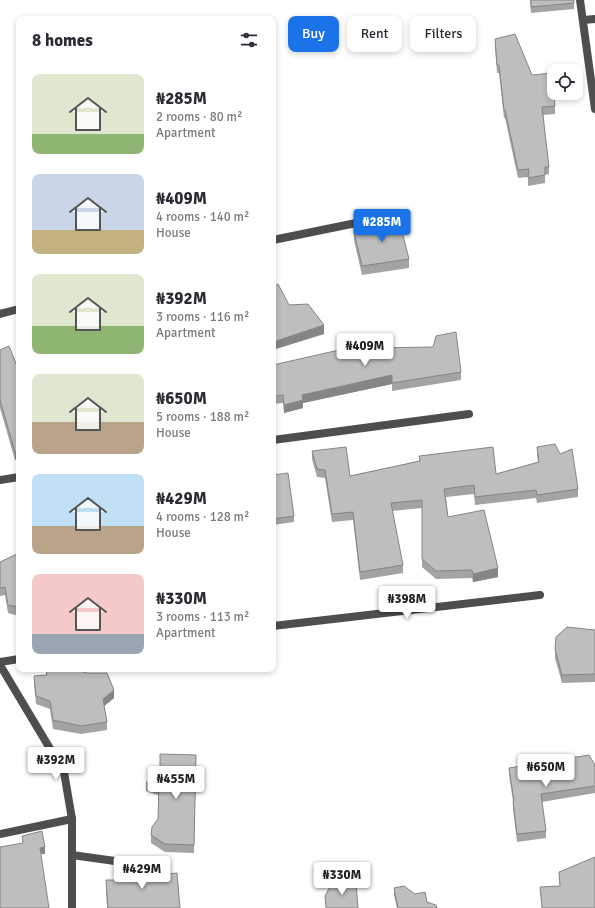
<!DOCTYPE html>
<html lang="en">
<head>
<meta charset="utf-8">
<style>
  :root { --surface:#fff; --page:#f7f7f7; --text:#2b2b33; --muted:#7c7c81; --accent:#1a73e8 }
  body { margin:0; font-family:Signika,sans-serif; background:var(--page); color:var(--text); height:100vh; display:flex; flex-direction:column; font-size:15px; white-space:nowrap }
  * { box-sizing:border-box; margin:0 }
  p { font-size:13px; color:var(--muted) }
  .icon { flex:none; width:22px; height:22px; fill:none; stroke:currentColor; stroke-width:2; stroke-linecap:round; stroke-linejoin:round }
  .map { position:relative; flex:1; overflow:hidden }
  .details { position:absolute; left:16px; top:16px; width:260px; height:656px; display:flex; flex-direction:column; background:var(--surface); border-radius:8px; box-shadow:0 2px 6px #0003 }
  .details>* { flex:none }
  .top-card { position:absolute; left:288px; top:16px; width:247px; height:36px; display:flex; gap:8px }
  .buttons { position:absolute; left:547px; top:64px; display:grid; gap:8px }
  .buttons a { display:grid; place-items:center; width:36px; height:36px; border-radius:8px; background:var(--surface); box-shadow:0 2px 6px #0003; font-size:20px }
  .price { position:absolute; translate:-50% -34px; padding:0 9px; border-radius:4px; background:#fff; color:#222; font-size:13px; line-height:26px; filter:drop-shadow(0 1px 2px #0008) }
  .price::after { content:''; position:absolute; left:50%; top:24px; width:12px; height:9px; margin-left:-6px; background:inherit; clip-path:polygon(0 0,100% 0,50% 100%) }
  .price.on { background:var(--accent); color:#fff }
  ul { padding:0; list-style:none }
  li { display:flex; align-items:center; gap:12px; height:100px; padding:0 16px }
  li span { display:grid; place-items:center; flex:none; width:112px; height:80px; border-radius:8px; color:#555 }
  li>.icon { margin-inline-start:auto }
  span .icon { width:48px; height:48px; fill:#fffc; stroke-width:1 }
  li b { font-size:17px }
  h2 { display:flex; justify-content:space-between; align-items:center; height:48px; padding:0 16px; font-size:17px }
  .pill { padding:0 14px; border-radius:8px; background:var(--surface); box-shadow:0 2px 6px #0003; font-size:14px; line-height:36px }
  .pill.on { background:var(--accent); color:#fff }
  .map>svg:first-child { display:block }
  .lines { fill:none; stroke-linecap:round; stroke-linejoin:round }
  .lane { stroke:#4e4e4e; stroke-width:8 }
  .street { stroke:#4e4e4e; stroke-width:8 }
  .wall { fill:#a3a3a3 }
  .shaded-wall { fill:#858585 }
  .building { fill:#bebebe; stroke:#858585 }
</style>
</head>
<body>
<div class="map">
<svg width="595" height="908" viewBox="0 0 595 908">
  <rect width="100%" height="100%" fill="#fff"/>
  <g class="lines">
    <path class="lane" d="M273,240L356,223
      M0,314L19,309
      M0,834L72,819
      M72,855L165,868"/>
    <path class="street" d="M580,0L595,109
      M583,20L595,19
      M273,440L469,414
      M0,480L19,477
      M273,626L540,595
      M0,662L19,659
      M0,665L64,772L72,819V908"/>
  </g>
  <path class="wall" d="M530,0H574V9L531,13Z
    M495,39L532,75L555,106V114L543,115L549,167V174L545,175V183L528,186V177L518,178L505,118H504L499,73H497L495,47Z
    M354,232L409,259V268L362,275L354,240Z
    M372,348L461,372V380L392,391V384L303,403V408L284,413L283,403L273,404V365Z
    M0,350L19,371L15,460L0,408Z
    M537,447L578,489V497L537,503L536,498L475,505L474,494L446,497L448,517L498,577L473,582L472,578L436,579L422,567V508L392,511L403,565V573L360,580L353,520L332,522L325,478L317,477L312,459V451L350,476L419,461V456L496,474L538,462L537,455Z
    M273,475L294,516V522L273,525Z
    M19,553V616L8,613L5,595L0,596V562Z
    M595,630V682L562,683L555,658V649Z
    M46,669H74L114,698L104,706L107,722V730L81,734L53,729L50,709L36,704L34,684V676L46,675Z
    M196,755L194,853L165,852L151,843V835L158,819V795L146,791V783Z
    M595,765V793L542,802L546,831V838L517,842L513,809V801L509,775V768Z
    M114,869L147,876L180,908H107L106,890V880H114Z
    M559,872L595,908H542L540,887L560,886Z
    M394,888L415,894L437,908H397L394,895Z"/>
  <path class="shaded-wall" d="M324,325V334L273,350V342Z
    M392,375V384L303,403V408L284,413V405L302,395Z
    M19,451V459L15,460V452Z
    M498,568V577L473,582V574Z
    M114,690V698L103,707V699Z
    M45,847V854H40V848Z"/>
  <path class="building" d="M531,0H574V3L531,7Z
    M515,34L532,75L552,73L555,106L542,107L549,167H545V175L528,178L529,169L518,170L505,110H504L499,65H497L495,39Z
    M398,216L409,259L362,266L354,232Z
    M278,284L289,305L308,304L324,325L273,342V287Z
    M456,332L461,372L392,383V375L302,395L303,400L284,405L283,395L273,396V365L370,343L372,348L433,347L436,336Z
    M9,346L19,371V451L15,452L0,400V350Z
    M555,444L560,454L572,449L578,489L537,495L536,490L475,497L474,485L444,489L448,517L484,510L498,568L473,574L472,570L436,571L422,559V500L391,503L403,565L360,572L353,512L332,514L325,470L317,469L312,451L346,447L350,476L420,461L419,456L493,447L496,474L539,462L537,447Z
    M288,473L294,516L273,519V475Z
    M19,553V607L8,605L5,587L0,588V562Z
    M567,627L595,630V674L562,675L555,649L556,637Z
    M46,669H74L87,673H107L114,690L103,699L107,722L81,726L53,720L50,701L36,696L34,676L47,675Z
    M160,754L196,755L194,845L165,844L151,835L152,827L158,819L159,787L146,783L160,770Z
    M589,755L595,765V786L541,794L546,831L517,834L513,801H514L509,768Z
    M42,831L45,847L40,848L49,908H0V847L23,843L22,836Z
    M595,857V908H542L540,887L560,886L559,872Z
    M146,867L147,876L177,873L180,908H108L106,880H115L114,869Z
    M356,882L358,908H326L325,896L332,883Z
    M404,886L415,894L425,892L427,902L436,905L437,908H398L394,888Z"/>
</svg>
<div class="buttons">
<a><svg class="icon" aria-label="locate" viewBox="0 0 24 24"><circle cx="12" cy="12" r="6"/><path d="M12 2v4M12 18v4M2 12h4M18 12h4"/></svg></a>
</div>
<b class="price on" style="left:382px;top:243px">₦285M</b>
<b class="price" style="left:365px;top:367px">₦409M</b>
<b class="price" style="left:407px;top:620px">₦398M</b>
<b class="price" style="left:56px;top:781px">₦392M</b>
<b class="price" style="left:546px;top:788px">₦650M</b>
<b class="price" style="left:176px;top:800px">₦455M</b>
<b class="price" style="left:142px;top:890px">₦429M</b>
<b class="price" style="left:342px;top:896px">₦330M</b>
<div class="top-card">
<a class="pill on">Buy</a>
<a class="pill">Rent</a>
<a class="pill">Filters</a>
</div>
<section class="details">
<h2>8 homes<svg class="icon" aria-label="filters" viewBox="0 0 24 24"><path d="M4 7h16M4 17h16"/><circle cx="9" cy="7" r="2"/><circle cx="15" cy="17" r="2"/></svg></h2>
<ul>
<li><span style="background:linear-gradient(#dfe7d0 75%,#8fb573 0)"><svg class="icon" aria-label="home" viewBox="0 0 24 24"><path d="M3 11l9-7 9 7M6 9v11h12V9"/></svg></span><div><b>₦285M</b><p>2 rooms · 80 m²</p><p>Apartment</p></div></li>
<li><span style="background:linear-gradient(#c9d6e8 70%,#c2b280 0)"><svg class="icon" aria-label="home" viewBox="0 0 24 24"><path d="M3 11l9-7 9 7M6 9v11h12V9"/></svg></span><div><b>₦409M</b><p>4 rooms · 140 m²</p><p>House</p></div></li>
<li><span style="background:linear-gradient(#dfe7d0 65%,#8fb573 0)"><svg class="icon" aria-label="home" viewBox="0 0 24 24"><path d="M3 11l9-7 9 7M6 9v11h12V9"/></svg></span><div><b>₦392M</b><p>3 rooms · 116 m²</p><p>Apartment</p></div></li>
<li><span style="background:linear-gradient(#dfe7d0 60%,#b9a48a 0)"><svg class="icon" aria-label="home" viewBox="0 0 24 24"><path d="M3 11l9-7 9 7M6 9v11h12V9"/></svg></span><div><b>₦650M</b><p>5 rooms · 188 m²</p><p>House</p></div></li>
<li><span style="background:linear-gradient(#bfe0f5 65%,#b9a48a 0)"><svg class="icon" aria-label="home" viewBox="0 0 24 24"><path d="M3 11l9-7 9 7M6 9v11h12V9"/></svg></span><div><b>₦429M</b><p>4 rooms · 128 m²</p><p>House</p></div></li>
<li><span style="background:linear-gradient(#f6c9c9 75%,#9aa5b1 0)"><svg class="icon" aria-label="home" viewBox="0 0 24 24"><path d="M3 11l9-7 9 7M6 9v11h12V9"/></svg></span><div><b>₦330M</b><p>3 rooms · 113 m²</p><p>Apartment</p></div></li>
</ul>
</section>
</div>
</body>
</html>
